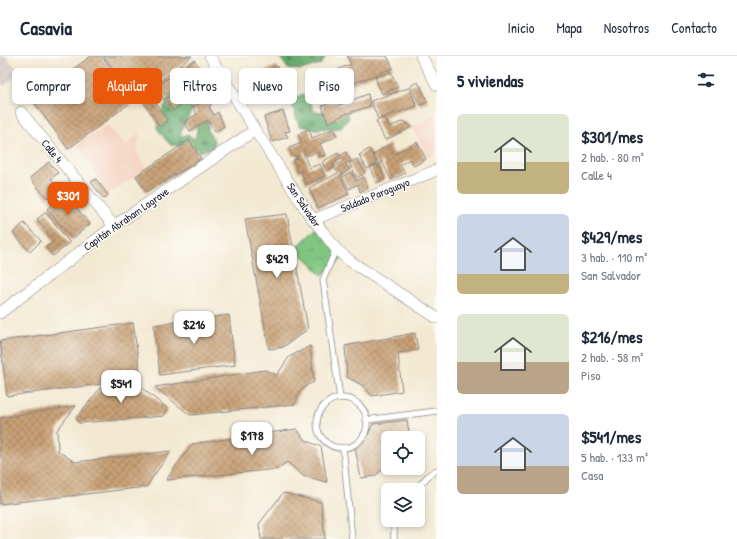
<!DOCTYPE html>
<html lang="es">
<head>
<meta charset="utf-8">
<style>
  :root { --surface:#fff; --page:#f2f2f3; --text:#1f2937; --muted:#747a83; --line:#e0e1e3; --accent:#ea580c }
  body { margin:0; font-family:"Patrick Hand",sans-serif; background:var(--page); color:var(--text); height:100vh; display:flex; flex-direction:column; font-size:15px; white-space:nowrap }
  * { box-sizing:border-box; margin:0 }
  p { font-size:13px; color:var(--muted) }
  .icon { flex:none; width:22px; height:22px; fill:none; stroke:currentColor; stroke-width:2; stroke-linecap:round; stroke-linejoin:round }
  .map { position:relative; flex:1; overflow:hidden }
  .sheet { display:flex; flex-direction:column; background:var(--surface); width:300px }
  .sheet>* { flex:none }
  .banner { position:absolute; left:12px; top:12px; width:365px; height:36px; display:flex; gap:8px }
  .fabs { position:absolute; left:381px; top:375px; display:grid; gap:8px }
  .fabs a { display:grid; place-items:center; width:44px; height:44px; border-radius:6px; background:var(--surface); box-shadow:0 2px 6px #0003; font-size:20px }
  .price { position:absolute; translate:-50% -34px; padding:0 9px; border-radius:8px; background:#fff; color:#222; font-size:13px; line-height:26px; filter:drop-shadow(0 1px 2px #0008) }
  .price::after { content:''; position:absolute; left:50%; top:24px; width:12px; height:9px; margin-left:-6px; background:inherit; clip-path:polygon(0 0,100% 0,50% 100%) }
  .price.on { background:var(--accent); color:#fff }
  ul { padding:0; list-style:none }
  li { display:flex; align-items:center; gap:12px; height:100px; padding:0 20px }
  li span { display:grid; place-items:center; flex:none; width:112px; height:80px; border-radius:6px; color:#555 }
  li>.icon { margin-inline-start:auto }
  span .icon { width:48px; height:48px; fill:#fffc; stroke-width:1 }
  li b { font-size:17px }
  h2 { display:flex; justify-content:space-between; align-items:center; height:48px; padding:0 20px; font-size:17px }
  .pill { padding:0 14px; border-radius:6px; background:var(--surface); box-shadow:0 2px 6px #0003; font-size:14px; line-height:36px }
  .pill.on { background:var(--accent); color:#fff }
  header { display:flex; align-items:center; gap:24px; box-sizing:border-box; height:56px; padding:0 20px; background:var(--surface); border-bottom:1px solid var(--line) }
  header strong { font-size:19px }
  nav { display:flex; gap:22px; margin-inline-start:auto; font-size:14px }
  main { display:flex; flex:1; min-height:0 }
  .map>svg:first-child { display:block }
  .built { fill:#f4d3c1 }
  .industrial { fill:url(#industrial-furrows) }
  .forest { fill:url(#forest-firs); stroke:#456654 }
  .park { fill:url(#park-crowns); stroke:#51745e }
  .building { fill:url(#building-cross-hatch) }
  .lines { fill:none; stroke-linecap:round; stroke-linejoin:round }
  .lane-casing { stroke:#8a8686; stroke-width:7 }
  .street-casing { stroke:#8a8686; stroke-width:12 }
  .lane { stroke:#fff; stroke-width:5.5 }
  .street { stroke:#fff; stroke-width:11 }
  .labels { text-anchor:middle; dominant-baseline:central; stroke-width:3; stroke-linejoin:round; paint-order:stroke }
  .street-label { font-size:11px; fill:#22223b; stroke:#fdfcf7 }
</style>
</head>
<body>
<header>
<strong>Casavia</strong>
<nav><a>Inicio</a><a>Mapa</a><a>Nosotros</a><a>Contacto</a></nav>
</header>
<main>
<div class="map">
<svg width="437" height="483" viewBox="0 0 437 483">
  <defs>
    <pattern id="industrial-furrows" width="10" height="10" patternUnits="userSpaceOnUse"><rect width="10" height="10" fill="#d0c0bc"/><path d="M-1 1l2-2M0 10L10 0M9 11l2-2" fill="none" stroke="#b2a5a2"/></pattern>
    <pattern id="forest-firs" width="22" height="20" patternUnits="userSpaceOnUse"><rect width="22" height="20" fill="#68ab6e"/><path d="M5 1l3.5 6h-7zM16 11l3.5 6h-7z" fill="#558b5c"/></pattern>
    <pattern id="park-crowns" width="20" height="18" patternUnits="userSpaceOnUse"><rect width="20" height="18" fill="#80c680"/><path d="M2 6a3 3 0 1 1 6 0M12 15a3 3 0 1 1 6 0" fill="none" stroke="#68a06a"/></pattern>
    <pattern id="building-cross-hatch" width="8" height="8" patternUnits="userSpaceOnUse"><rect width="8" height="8" fill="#c8a075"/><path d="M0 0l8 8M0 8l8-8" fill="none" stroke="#a28261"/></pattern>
  </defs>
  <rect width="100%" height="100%" fill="#fdfcf7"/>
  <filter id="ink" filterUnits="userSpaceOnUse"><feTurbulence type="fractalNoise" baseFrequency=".025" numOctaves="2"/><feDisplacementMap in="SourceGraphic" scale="8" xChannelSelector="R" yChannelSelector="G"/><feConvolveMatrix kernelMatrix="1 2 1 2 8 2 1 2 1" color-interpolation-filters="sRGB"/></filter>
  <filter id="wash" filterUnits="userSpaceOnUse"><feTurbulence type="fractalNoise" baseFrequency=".012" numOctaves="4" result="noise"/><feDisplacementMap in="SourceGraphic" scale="16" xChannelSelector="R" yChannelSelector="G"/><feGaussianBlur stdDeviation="0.9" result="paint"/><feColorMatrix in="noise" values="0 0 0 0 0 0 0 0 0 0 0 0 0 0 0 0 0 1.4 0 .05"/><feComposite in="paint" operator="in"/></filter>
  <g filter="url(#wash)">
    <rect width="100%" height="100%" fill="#f3e9d2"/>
    <path class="built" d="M436,59L437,61V96L428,102L412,71Z
      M107,69L126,89L140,76L137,95L147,114L108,138L77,87Z"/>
    <path class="industrial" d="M0,0H5L20,16L4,30L0,25Z"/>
    <path class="forest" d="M279,0H326L321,8L301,14L288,13Z
      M182,36L190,46L193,54L184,67L180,80L187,79L195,83L197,74L194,61L204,60L208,65V76L213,82L215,91L199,96L193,90C168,89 172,93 157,72L159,61L171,38Z
      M303,38L309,43L314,56L346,54L349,62L341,72L315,73L299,70L292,48L295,42Z"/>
    <path class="park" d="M317,172L343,202L322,219L296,192Z"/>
    <g id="blocks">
      <path class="building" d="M91,0H102L134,44L68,93L32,43Z
        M104,0H192L136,44Z
        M347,0H387L393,12L372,20L347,30L339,13L351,8Z
        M194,4L203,16L164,44L155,31Z
        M277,10L283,26H290L294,37L276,41L268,46L258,17Z
        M321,15L329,37L313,43L305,22Z
        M391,16L398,31L382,38L375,21Z
        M201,22L207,30L173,55L167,46Z
        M418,26L428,46L420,49L410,30Z
        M409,32L417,50L378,63L371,45L402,34Z
        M209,33L215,42L209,51L214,59L218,56L224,70L215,76L207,64L190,75L184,66L197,58L193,51L203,45L199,39Z
        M150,38L168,65L160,71L142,44Z
        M368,38L370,50L343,59L328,67L322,50L337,44L340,49Z
        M283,55L290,75L285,76L288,81L272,86L264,61Z
        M385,61L389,71L404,65L412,71L385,84L376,65Z
        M309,73L312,82L333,73L337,80L320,88L325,99L318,101L317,96L307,100L305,95L303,96L309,112L320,108L325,120L306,128L301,115L298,116L293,104L298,102L296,99L292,100L289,92L302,87L298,78Z
        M189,84L201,103L146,136L136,120Z
        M417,86L426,103L414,110L410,103L400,109L405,117L391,124L382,105L379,109L373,99L377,108L370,111L379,109L385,123L376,127L370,111L367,113L359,99L369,93L373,99L389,88L394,98Z
        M346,96L351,105L345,108L350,113L340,120L349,138L318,152L309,132L338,117L334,111L343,105L341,102L333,108L334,111L326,115L322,106L338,97L340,100Z
        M357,103L365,117L357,122L349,107Z
        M49,106L58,117L51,123L59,132L47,142L30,122Z
        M351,116L356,125L364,121L368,132L360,136L358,128L349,133L342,121Z
        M96,123L108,139L104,143L91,126Z
        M65,138L90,168L72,183L47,153Z
        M46,156L70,187L53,200L46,191L54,185L37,163Z
        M287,158L308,273L283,291L269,293L245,163Z
        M24,167L41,185L30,196L13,177Z
        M229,259L235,309L160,319L154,269Z
        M133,267L141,323L7,340L0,285Z
        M415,277L418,294L398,297L402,335L372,340L364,330L347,321L345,290Z
        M310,290L314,326L307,329L299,337L295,348L190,359L155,331L265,314L277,319L289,301Z
        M133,325L168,353L164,360L79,367L76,362L102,330Z
        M76,350L57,374L58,395L75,406L171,395L146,431L0,448V362Z
        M407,364L410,382H388L387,410L375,420L361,422L355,392L367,381L373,368Z
        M297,373L304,383L314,388L321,390L327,426L303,420L287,406L277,413L166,424L192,388Z
        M283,437L321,446L325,483H261L259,468Z"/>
    </g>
  </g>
  <g filter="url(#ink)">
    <use href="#blocks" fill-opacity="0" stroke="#8a8686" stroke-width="1"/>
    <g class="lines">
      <g class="lane-casing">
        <path id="lane" d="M336,193L323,224L340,342
          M317 367a25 25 0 1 1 50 0a25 25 0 1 1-50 0Z
          M366,364L437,355
          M343,392L352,483
          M415,434L430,418L437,414
          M394,483V464"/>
      </g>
      <g class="street-casing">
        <path id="street" d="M210,0L255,74L307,155L336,193L350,205L437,262
          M421,0L437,29
          M21,56L114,170
          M313,164L437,114
          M0,257L114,170L255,74"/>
      </g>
      <use href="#lane" class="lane"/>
      <use href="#street" class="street"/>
    </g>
  </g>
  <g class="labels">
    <g class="street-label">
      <text transform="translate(52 95) rotate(51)">Calle 4</text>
      <text transform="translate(375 139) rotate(-22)">Soldado Paraguayo</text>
      <text transform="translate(304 149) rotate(56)">San Salvador</text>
      <text transform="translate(126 163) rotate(-35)">Capitán Abraham Lagrave</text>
    </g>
  </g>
</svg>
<div class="fabs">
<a><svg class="icon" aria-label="locate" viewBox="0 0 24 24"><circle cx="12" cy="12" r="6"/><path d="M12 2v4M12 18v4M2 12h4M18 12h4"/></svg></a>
<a><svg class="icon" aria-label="layers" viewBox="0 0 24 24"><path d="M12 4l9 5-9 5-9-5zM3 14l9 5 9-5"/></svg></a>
</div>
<b class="price on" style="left:68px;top:160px">$301</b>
<b class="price" style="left:277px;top:223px">$429</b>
<b class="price" style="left:194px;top:289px">$216</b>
<b class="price" style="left:121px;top:348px">$541</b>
<b class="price" style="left:252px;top:400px">$178</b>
<div class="banner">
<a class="pill">Comprar</a>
<a class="pill on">Alquilar</a>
<a class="pill">Filtros</a>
<a class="pill">Nuevo</a>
<a class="pill">Piso</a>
</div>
</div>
<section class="sheet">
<h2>5 viviendas<svg class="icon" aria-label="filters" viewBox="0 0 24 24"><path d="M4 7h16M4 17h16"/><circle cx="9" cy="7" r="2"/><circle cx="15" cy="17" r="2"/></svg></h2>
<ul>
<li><span style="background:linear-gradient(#dfe7d0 60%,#c2b280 0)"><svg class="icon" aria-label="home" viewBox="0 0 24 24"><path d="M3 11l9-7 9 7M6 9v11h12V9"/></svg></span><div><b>$301/mes</b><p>2 hab. · 80 m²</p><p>Calle 4</p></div></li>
<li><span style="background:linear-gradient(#c9d6e8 75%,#c2b280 0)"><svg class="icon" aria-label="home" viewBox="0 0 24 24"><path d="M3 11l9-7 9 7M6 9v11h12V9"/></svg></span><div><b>$429/mes</b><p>3 hab. · 110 m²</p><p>San Salvador</p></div></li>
<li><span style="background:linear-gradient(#dfe7d0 60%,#b9a48a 0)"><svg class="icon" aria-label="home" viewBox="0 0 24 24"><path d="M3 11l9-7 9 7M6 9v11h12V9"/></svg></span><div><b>$216/mes</b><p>2 hab. · 58 m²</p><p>Piso</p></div></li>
<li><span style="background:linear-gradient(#c9d6e8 65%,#b9a48a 0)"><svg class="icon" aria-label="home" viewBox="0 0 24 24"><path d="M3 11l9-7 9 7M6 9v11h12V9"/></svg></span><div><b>$541/mes</b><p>5 hab. · 133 m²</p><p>Casa</p></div></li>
</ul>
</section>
</main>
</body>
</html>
